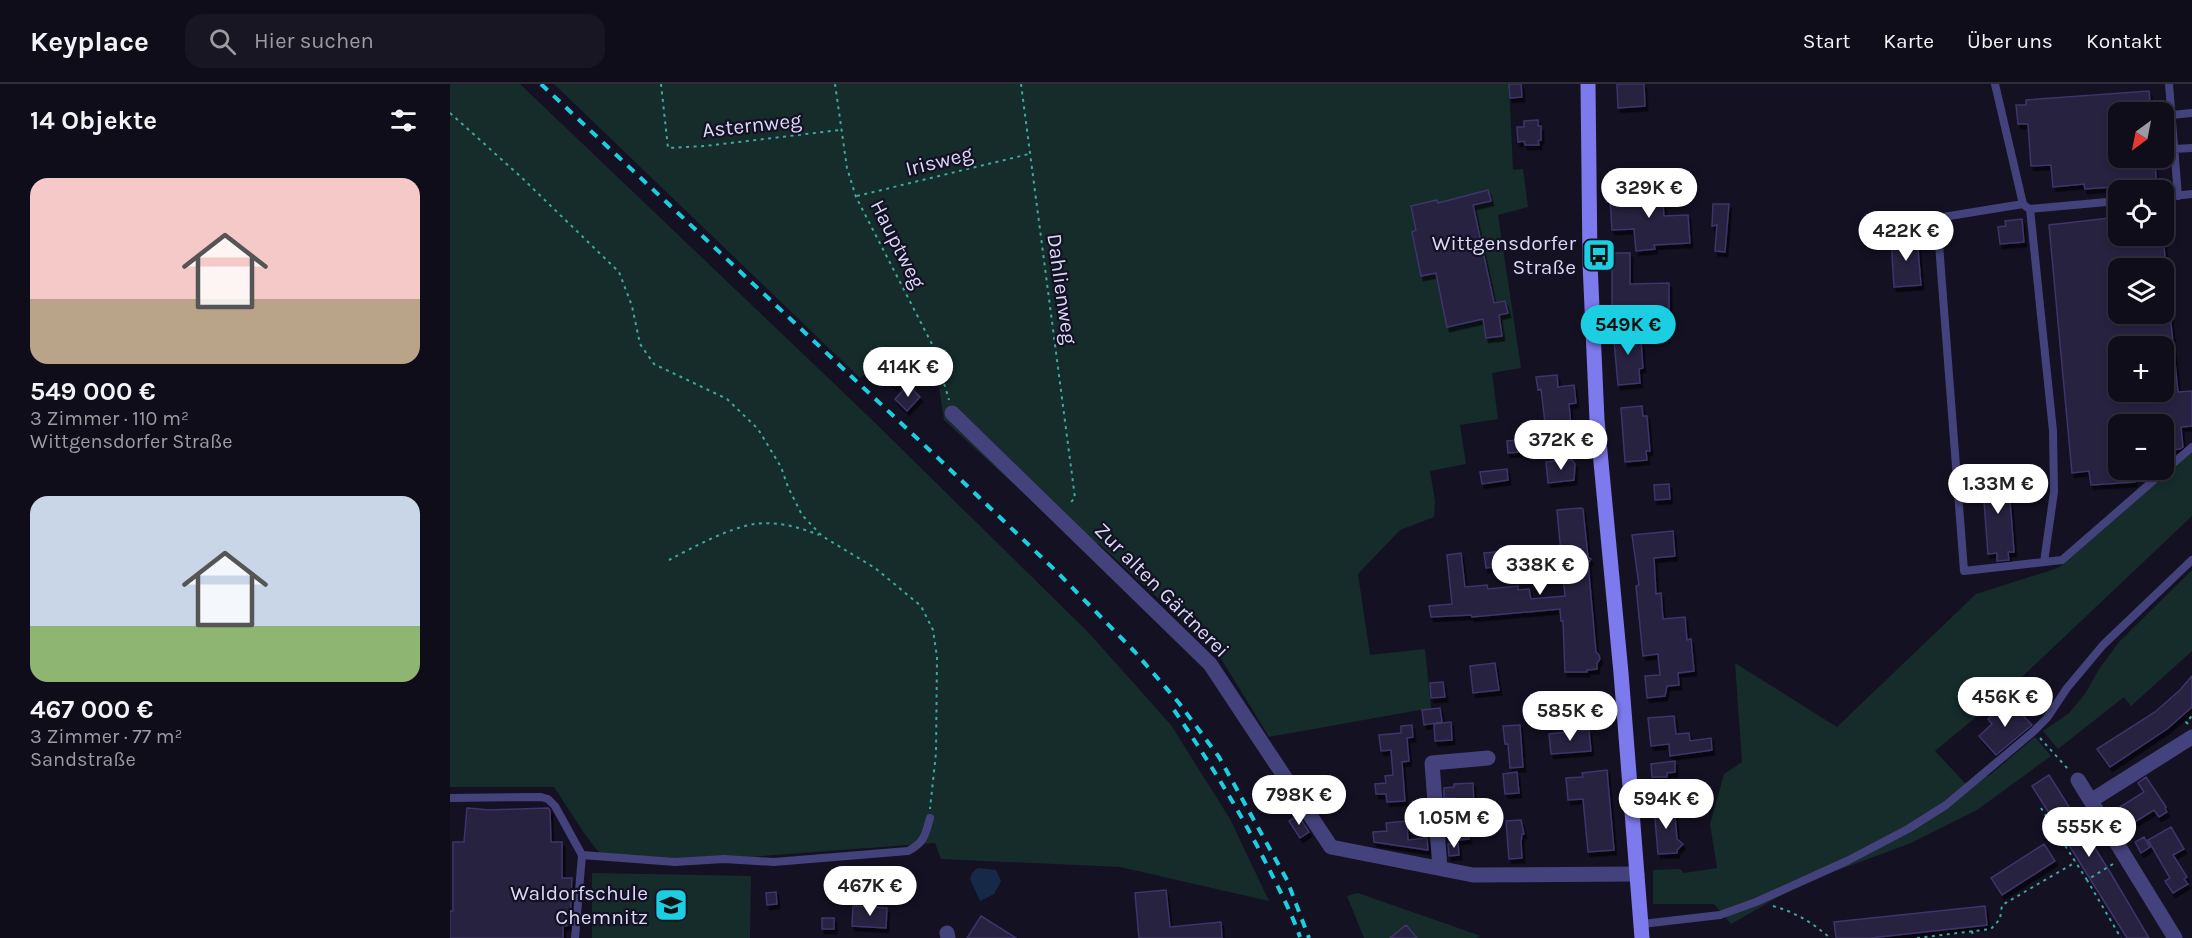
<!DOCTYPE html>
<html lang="de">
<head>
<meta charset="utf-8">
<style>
  :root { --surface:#0f0d1a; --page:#181623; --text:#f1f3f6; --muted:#9b9ca2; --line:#2f2d39; --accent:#1ccee1 }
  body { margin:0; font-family:Karla,sans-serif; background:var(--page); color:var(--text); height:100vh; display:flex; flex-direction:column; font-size:22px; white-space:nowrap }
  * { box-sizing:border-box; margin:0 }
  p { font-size:20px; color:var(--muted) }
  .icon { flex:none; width:33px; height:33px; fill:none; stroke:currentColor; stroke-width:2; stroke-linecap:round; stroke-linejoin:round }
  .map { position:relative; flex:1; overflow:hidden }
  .sheet { display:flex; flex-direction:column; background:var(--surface); width:450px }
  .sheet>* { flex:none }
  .needle { width:39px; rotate:212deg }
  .buttons { position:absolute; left:1658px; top:18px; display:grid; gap:12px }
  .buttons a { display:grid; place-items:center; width:66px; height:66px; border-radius:12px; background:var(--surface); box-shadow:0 3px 9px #0003,0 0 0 2px var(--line); font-size:30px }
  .price { position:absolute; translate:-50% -51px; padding:0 14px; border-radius:21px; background:#fff; color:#222; font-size:20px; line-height:39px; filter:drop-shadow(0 2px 3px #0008) }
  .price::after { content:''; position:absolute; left:50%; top:36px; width:18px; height:14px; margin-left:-9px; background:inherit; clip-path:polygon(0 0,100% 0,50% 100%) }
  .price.active { background:var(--accent); color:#111 }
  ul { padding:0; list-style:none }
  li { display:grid; align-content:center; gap:12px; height:318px; padding:0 30px }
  li span { display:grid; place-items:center; height:186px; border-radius:18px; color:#555 }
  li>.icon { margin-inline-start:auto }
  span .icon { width:108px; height:108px; fill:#fffc; stroke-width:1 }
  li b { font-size:26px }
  h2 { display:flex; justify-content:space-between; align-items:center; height:72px; padding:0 30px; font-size:26px }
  header { display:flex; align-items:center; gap:36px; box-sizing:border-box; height:84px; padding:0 30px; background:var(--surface); border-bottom:2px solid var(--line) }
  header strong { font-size:28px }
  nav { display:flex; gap:33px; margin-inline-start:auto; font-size:21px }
  .search { width:420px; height:54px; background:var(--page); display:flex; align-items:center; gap:15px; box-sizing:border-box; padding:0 21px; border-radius:18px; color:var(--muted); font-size:22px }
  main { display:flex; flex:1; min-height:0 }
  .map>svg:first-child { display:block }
  .green { fill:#152c2b }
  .water { fill:#162a48 }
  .building { fill:#262041; stroke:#3f346a; stroke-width:1.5; fill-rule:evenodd; filter:url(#shadow) }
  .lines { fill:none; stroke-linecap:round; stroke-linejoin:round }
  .path { stroke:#3ea8a1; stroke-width:2; stroke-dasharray:3 4.5; stroke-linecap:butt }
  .lane { stroke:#44427c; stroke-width:8 }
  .street { stroke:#44427c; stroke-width:15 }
  .secondary { stroke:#7d7aee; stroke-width:15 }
  .rail { stroke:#1ccee1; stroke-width:4; stroke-dasharray:9 8; stroke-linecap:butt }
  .labels { text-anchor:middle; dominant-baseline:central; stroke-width:4.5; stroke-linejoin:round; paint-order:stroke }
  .street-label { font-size:21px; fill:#dbd8fa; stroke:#141123 }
  .poi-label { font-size:21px; fill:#dbd8fa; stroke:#141123; text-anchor:end }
</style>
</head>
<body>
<header>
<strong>Keyplace</strong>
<div class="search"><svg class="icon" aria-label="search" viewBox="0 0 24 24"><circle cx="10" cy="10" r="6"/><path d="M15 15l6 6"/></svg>Hier suchen</div>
<nav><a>Start</a><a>Karte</a><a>Über uns</a><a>Kontakt</a></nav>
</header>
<main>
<section class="sheet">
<h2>14 Objekte<svg class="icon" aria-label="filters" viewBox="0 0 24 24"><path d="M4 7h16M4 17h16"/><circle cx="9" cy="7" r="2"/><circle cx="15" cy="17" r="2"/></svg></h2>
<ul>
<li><span style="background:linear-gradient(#f6c9c9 65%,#b9a48a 0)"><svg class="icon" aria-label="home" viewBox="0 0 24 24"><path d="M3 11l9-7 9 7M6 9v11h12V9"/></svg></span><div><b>549 000 €</b><p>3 Zimmer · 110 m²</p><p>Wittgensdorfer Straße</p></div></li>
<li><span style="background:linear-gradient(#c9d6e8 70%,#8fb573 0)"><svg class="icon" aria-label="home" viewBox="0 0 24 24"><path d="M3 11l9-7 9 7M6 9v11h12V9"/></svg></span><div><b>467 000 €</b><p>3 Zimmer · 77 m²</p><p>Sandstraße</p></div></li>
</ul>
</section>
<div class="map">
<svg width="1742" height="854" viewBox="0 0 1742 854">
  <defs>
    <filter id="shadow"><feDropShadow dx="2.5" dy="4.5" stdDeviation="0" flood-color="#0009"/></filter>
  </defs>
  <rect width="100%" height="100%" fill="#141123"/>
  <path class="green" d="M0,0H70L418,332L638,548L721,641L780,735L819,817L670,783L491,775L485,759L300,773L187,778L154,775L134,749L104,703H0Z
    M104,0H1059L1063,86L1073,85L1078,123L1048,131L1071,284L1042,289L1048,335L1010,341L1016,380L980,387L985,417L984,433L950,446L908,490L920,571L975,565L981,624L819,653L767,568L648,459L639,469L494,336L486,283L476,264L435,276L410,294Z
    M1742,366V432L1555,609L1485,667L1516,700L1540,691L1585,653L1601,672L1527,726L1461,759L1351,800L1281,840L1264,820H1203V786L1230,785L1234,789L1267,784L1260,740L1274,690L1292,678L1285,579L1387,643L1526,510L1608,484Z
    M1742,486V567L1681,622L1674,613L1608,665L1593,647L1619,629L1635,610L1649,585L1669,558Z
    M142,789L301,792L300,854H142Z
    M908,809L1031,852L1026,854H914L897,812Z"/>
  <path class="water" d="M528,784L546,786L551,797L544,810L530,817L520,795L522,789Z"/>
  <path class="building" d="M1059,0H1071L1072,13L1060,14Z
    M1167,0H1194L1195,22L1168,24Z
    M1699,7L1701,28H1668V74H1704L1707,100L1635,105L1634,100L1603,103L1601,81L1581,82L1578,40H1568L1566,21H1576V16Z
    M1088,36V42H1091V56L1088,57L1089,61H1075L1074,57L1068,58L1067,43H1074V37Z
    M1211,92L1214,132L1238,131L1240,159L1204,161L1205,165L1186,167L1184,145L1162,146L1160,114L1201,113L1199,93Z
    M1038,106L1041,117L1023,121L1044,219L1055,217L1058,229L1049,231L1052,252L1036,254L1033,235L997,243L986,189L971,192L962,148L966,146L961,122L987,116L988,119Z
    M1263,120H1279L1275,168L1265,167L1267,141L1262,142Z
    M1668,133V152H1713L1716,184H1668V230H1720L1728,308L1742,307V342L1731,343L1733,363L1730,365L1713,367V340H1668V386H1683L1685,398L1641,401L1639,387L1622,389L1599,141ZM1668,262H1713V308H1668Z
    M1572,135L1574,158L1550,160L1548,143L1556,142L1555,137Z
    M1467,153L1471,201L1444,203L1441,155Z
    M1162,169H1180V200L1219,199V231H1208V222H1162Z
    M1185,244L1187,257H1191L1193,284L1189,285L1190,299L1168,301L1163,246Z
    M446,281L456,291L445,302L434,292Z
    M1107,291L1108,303L1124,301L1126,319L1119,320L1122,354L1092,357L1090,339H1095L1091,305L1088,306L1086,293Z
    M458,301L470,313L457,327L445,315Z
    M1192,322L1193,332H1197L1200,367H1196L1197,376L1175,378L1171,324Z
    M1069,356L1070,368L1058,369L1057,357Z
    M1122,376L1125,380L1124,396L1098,399L1096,378Z
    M1057,385L1058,396L1032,400L1030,388Z
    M1558,390L1564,468H1558L1559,476L1547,477V469L1538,470L1532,391Z
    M1219,400L1220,415L1205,416L1204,401Z
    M1131,424L1133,425L1138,473L1141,475L1138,479L1146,568L1149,571L1150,575L1147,579V585L1137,586V588H1115L1113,537H1111L1110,525L1022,533L1021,531L981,533L979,522L1002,520L997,471L1011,469L1015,503L1037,501L1038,505L1068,502V506L1079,505L1081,515L1115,512L1107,426Z
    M1223,447L1225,472L1204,474L1206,510L1211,509L1213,535L1235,533L1237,556L1241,555L1244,587L1228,589L1229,601L1217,602L1215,612L1197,614L1195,592L1210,591L1208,570L1193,572L1186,502L1189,501L1182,451Z
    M1056,467L1057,482L1036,484L1034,469Z
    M1045,579L1049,606L1023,609L1020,582Z
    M1742,592V623L1717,645L1660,683L1647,665L1705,628L1730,606Z
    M993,598L995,613L981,614L980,599Z
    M1558,616L1582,641L1546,671L1529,652L1542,640L1538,635Z
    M990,624L992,638L974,641L972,626Z
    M1224,632L1226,650L1239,649L1240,657L1261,654L1262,666L1220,672L1219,660L1201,662L1198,634Z
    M1001,638L1002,656L985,657L984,640Z
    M962,641L963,653L957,654L959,677L952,678L955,717L937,718L936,710H926L925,700L936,699L935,692L943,691L941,666L931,667L929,651L951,649V642Z
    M1070,641L1073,683L1060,684L1058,660H1055L1053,642Z
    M1139,646L1141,667L1101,670L1099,650Z
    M1225,677V688L1217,689V693H1202L1201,680Z
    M1157,686L1164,766L1138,768L1133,715L1118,716L1116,694L1133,693L1132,689Z
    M1067,688L1069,709L1055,710L1053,690Z
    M1599,691L1660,788L1699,854H1677L1582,702Z
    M1696,693L1716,723L1715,724L1717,728L1709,733L1704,726L1680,741L1670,723L1694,708L1688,699Z
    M1023,699L1024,723L1017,724L1019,755L999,757L997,734L1006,733L1005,714H994V704L1004,703V700Z
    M1224,722L1227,755L1233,760L1227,766V769L1208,770L1204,723Z
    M17,724L39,726L98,724L100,726L101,758H112V794H122L120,841L113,842V854H0V827H3V758H14Z
    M848,731L859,748L850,754L839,737Z
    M1071,736L1074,750H1072L1071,758L1072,774L1059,775L1056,737Z
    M957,737L958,756L977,754L978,766L924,758L923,748L937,747L936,739Z
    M1721,743L1734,765L1723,771L1737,793L1734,795L1738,800L1723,809L1715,797L1720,794L1698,756Z
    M1694,753L1700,763L1691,769L1685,758Z
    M1008,759L1009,771L999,772L998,760Z
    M1594,760L1605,777L1552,811L1541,794Z
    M716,806L720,843L771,838L772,854H689L685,809Z
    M326,808L327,820L317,821L316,809Z
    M403,822L437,824L436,844L402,842Z
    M1535,822L1537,841L1420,854H1386L1384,838Z
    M531,832L566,854H517Z
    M372,834H384V845H372Z
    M956,841L967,854H940Z"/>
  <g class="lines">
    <path class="path" d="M211,0L218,64L255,62L390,46
      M385,0L397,84L406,113L483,262L499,316
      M571,0L625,414L618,421
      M0,29L70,92L169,188L182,222L190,260L204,280L277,315L308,345L331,383L338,403L352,431L372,452L425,484L471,522L483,546L487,573L486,669L480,725
      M407,112L579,70
      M219,476C244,463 278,444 305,440C327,437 349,443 369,451
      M1738,640L1736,638L1742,632
      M1590,654L1618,685
      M1591,724L1637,796
      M1663,780L1637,796L1671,854
      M1323,822C1345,828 1363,839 1380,854
      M1522,847L1523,854
      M1467,854L1541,845L1550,835L1552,821L1626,778"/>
    <path class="lane" d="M1545,0L1573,120L1579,125L1668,117
      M1719,0L1728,112
      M1721,31L1742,29
      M1724,65L1742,64
      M1713,113L1742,110
      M1573,120L1487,134L1514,487L1612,476L1742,363
      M1580,125L1603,347L1604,408L1594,478
      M0,714L91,713L98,715L105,722L132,771L125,854
      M132,771L225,778L274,775L324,778L458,767C475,758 475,751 480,734
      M1192,840L1270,831L1306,818L1397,777L1458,745L1496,721L1584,647L1597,634L1617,604L1653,561L1742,476"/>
    <path class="street" d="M502,329L760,580L881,763L1023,791L1187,790
      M1628,696L1725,854
      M1642,716L1742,653
      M990,784L982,679L1038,674
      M497,849L498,854"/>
    <path class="secondary" d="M1138,0L1140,179L1147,336L1171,589L1192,854"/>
    <path class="rail" d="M91,0L488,374L607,488L685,568L729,619L769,673L837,796L859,854
      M724,626C759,677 791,729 819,785C830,807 842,830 850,853"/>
  </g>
  <defs>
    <g id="bus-square" transform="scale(1.725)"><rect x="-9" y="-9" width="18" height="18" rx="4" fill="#1ccee1" stroke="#141123"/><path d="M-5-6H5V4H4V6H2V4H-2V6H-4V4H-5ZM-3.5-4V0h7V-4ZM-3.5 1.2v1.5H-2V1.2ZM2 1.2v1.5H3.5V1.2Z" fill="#111"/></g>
    <g id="school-square" transform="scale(1.725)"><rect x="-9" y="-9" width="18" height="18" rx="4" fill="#1ccee1" stroke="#141123"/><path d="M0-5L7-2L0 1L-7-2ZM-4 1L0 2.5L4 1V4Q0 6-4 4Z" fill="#111"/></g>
  </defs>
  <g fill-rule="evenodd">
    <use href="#bus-square" x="1149" y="171"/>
    <use href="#school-square" x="221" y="821"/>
  </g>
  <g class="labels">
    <g class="street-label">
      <text transform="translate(302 41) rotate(-6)">Asternweg</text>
      <text transform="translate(489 77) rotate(-14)">Irisweg</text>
      <text transform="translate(448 160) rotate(63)">Hauptweg</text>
      <text transform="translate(612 205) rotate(82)">Dahlienweg</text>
      <text transform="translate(712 506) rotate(45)">Zur alten Gärtnerei</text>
    </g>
    <g class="poi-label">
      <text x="1126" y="159">Wittgensdorfer<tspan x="1126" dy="24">Straße</tspan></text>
      <text x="198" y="809">Waldorfschule<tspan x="198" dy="24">Chemnitz</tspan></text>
    </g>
  </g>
</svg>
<div class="buttons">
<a><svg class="needle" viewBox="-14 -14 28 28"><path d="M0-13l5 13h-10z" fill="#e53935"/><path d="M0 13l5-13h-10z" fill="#9b9ca2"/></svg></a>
<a><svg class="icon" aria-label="locate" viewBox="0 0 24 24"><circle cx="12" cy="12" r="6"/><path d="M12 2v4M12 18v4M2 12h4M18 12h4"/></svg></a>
<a><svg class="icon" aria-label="layers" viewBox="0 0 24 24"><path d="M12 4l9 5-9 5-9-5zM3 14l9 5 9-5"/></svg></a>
<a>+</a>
<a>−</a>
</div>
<b class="price" style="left:1199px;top:135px">329K €</b>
<b class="price" style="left:1456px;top:178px">422K €</b>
<b class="price active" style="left:1178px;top:272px">549K €</b>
<b class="price" style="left:458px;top:314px">414K €</b>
<b class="price" style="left:1111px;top:387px">372K €</b>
<b class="price" style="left:1548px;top:431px">1.33M €</b>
<b class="price" style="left:1090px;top:512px">338K €</b>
<b class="price" style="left:1555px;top:644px">456K €</b>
<b class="price" style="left:1120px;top:658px">585K €</b>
<b class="price" style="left:849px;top:742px">798K €</b>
<b class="price" style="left:1216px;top:746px">594K €</b>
<b class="price" style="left:1004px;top:765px">1.05M €</b>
<b class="price" style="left:1639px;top:774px">555K €</b>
<b class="price" style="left:420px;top:833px">467K €</b>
</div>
</main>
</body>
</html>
